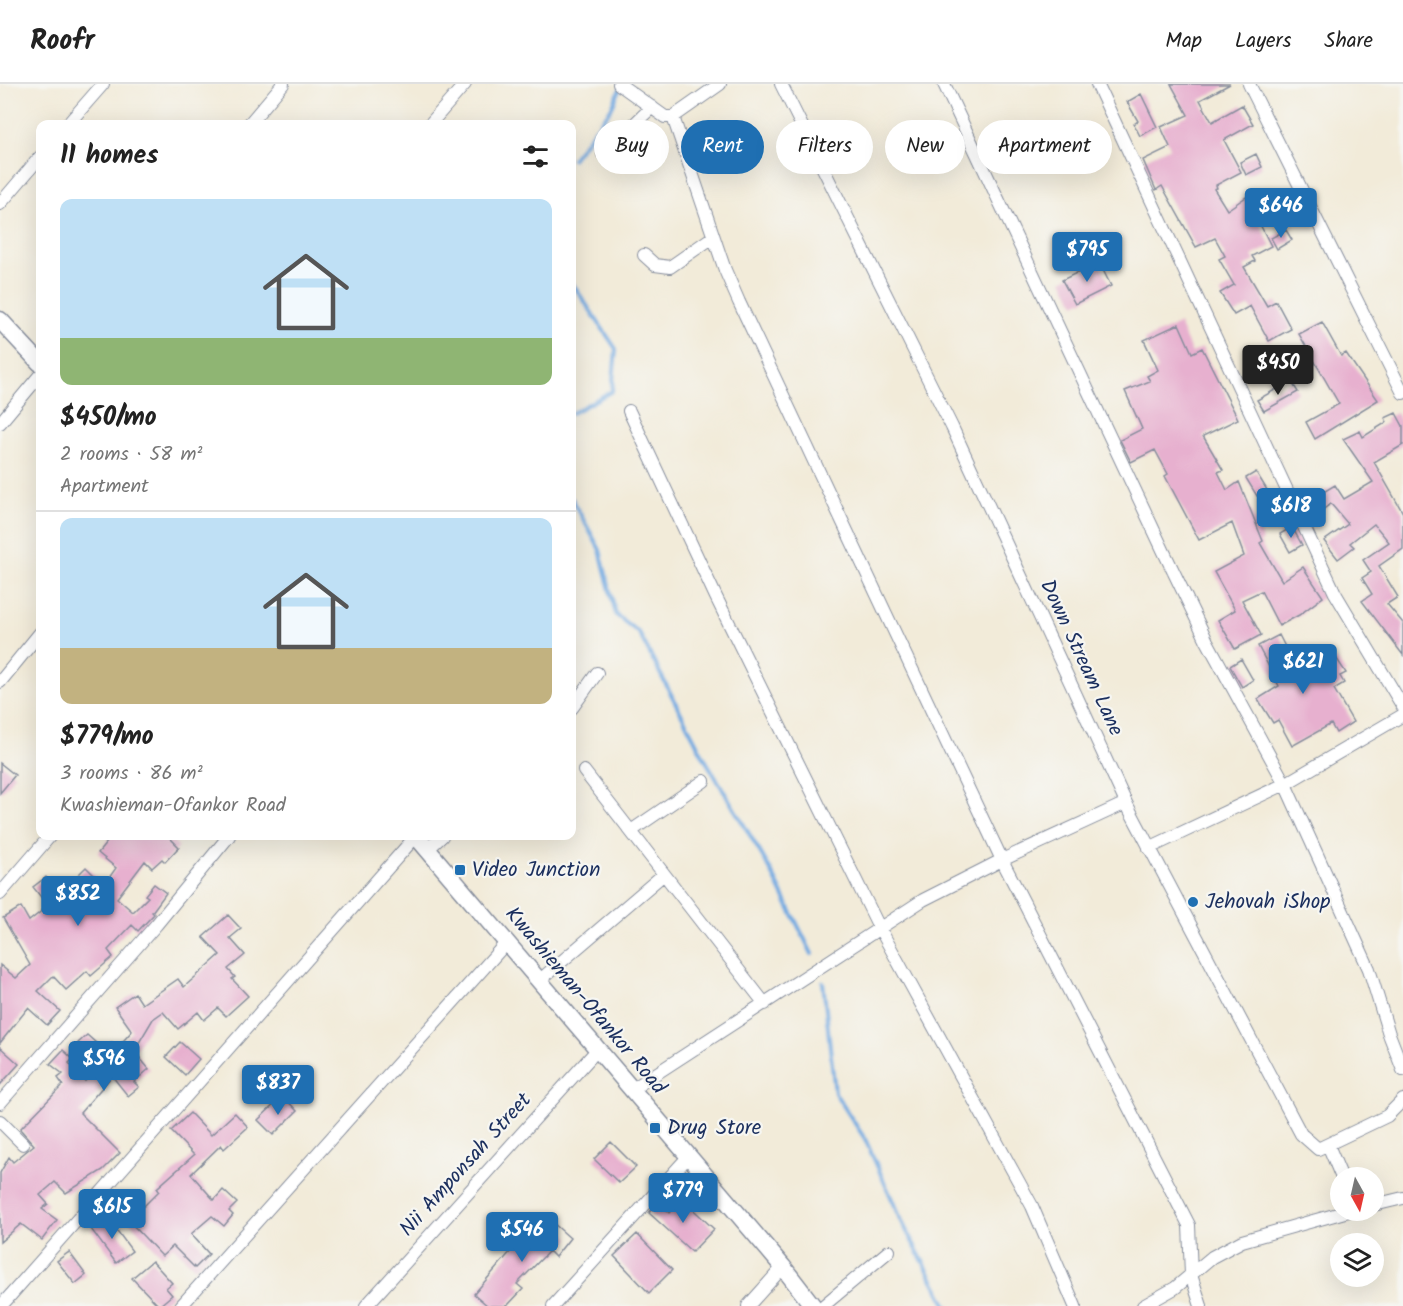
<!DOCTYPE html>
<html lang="en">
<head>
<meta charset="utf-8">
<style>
  :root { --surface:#fff; --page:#f2f2f2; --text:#222; --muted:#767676; --line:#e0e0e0; --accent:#1f6fb2 }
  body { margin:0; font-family:Kalam,sans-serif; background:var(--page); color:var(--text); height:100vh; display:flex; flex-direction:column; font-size:22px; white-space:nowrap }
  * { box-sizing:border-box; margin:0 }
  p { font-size:20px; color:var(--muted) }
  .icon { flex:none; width:33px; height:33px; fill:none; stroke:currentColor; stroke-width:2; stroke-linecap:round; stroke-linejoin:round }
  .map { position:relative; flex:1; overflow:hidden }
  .side { position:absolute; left:36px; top:36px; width:540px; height:720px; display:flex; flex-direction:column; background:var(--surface); border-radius:12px; box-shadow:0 6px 24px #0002 }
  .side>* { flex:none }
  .guide { position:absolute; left:594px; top:36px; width:570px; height:54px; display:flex; gap:12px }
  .needle { width:39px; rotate:172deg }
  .controls { position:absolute; left:1330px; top:1083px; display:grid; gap:12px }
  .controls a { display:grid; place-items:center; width:54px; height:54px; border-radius:50%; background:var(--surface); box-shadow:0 6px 24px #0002; font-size:30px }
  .price { position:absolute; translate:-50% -51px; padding:0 14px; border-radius:6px; background:var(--accent); color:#fff; font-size:20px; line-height:39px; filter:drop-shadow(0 2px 3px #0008) }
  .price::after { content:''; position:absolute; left:50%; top:36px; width:18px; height:14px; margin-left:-9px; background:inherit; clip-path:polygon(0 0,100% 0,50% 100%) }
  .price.current { background:#222; color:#fff }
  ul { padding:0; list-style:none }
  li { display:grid; align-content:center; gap:12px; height:318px; padding:0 24px }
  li+li { border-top:2px solid var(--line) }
  li span { display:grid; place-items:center; height:186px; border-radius:12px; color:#555 }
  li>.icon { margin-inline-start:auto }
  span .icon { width:108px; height:108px; fill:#fffc; stroke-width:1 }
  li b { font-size:26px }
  h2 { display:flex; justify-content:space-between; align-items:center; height:72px; padding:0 24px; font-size:26px }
  .chip { padding:0 21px; border-radius:27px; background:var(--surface); box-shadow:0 6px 24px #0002; font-size:21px; line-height:54px }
  .chip.current { background:var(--accent); color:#fff }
  header { display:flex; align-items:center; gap:36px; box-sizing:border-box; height:84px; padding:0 30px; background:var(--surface); border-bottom:2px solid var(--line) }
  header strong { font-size:28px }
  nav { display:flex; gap:33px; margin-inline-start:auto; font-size:21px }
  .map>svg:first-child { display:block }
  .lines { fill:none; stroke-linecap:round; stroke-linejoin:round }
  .stream { stroke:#73aae1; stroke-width:4 }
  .building { fill:#e7b0cf }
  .minor-casing { stroke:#868d9c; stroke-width:14 }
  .major-casing { stroke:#868d9c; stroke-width:19 }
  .minor { stroke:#fff; stroke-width:12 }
  .major { stroke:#fff; stroke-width:16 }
  .poi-dot { fill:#1f6fb2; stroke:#f6f6f2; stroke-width:2 }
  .labels { text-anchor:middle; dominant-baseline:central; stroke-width:4.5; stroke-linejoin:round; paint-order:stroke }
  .street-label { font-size:21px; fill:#1b2f5e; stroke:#f6f6f2 }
  .poi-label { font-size:21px; fill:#1b2f5e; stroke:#f6f6f2; text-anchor:start }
</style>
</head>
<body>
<header>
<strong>Roofr</strong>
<nav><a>Map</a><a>Layers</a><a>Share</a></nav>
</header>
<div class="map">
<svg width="1403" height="1222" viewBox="0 0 1403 1222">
  <rect width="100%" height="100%" fill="#f6f6f2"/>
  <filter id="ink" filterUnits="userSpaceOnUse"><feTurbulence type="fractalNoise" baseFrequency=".0167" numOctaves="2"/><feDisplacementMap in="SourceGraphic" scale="12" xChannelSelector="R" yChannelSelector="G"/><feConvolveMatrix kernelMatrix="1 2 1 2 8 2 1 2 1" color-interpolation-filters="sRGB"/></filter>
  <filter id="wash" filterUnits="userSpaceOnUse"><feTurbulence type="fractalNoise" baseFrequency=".008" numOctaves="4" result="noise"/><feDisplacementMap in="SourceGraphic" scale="24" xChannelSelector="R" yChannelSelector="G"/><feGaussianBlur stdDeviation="1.35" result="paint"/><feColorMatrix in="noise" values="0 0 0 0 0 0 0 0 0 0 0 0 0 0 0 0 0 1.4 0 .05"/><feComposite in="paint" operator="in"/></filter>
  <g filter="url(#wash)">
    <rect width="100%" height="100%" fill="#f2ebd9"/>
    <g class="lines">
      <path class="stream" d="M572,75L611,25L620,5
        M572,199L616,265L612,307L572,329
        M572,415L600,466L616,531L639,549L706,677L770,785L812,870
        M823,898L835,1009L865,1055L904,1142L947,1222"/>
    </g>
    <g id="blocks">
      <path class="building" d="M1171,0H1230L1200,16L1212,38L1242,21L1253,40L1224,56L1241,88L1216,101L1217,104L1214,105L1227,126L1246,113L1271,162L1252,172L1255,177L1244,183L1267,222L1276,217L1291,245L1269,257L1250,222L1234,231L1220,209L1234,201L1219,175L1225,172L1215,154L1196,163L1162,102L1156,106L1143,76L1170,63L1161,43L1188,31Z
        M1141,10L1157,43L1140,52L1134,40L1138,37L1127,18Z
        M1256,70L1262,83L1246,91L1240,78Z
        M1286,146L1292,156L1277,165L1271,154Z
        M1099,178L1111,202L1075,220L1062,196Z
        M1322,238L1341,272L1346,269L1378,316L1315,355L1306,338L1339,320L1299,250Z
        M1179,240L1192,269L1202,264L1238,335L1203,352L1223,386L1218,388L1227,406L1239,398L1263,457L1260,459L1282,497L1303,483L1323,513L1299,531L1279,542L1261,507L1242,516L1261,551L1235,565L1218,536L1235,526L1214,488L1244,472L1232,439L1199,456L1165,392L1168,390L1155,366L1131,378L1120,356L1142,345L1125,307L1150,297L1147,292L1158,286L1144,256Z
        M1291,297L1298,308L1264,327L1257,316Z
        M1396,329L1403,342V361L1374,378L1403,429V465L1379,482L1398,513L1387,520L1403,539V571L1362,517L1372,510L1362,494L1371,488L1363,476L1389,458L1374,440L1350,459L1354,463L1338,475L1324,457L1348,440L1331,420L1313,432L1305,419L1335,401L1344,415L1373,398L1343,355L1360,347L1363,353L1387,338L1385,334Z
        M1256,388L1267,406L1257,412L1246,394Z
        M1292,443L1302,461L1290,468L1280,450Z
        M1279,551L1302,596L1337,575L1346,589L1340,592L1344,599L1334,605L1353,638L1336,649L1331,640L1292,662L1278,636L1273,639L1258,615L1279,602L1258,562Z
        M1241,575L1253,596L1242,603L1230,582Z
        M0,679L15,691L0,709Z
        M112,752H168L179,763L165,778L162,775L152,784L145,777L117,814L133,828L148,813L145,811L154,800L166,809L152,828L154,830L138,847L132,841L108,866L113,873L91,892L87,887L66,906L53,892L38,907L60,927L47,941L28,924L0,959V881L16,894L30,881L3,834L21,823L29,837L48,822L33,803L46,793L59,810L86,783L104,801L116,784L98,769Z
        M228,831L241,845L230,854L245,871L228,885L235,893L232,895L248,912L226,932L218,924L204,936L198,928L178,945L163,928L153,935L134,967L149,985L134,998L139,1003L128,1012L112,992L80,1029L120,1069L103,1086L66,1109L55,1098L40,1111L48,1120L42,1125L57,1136L42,1156L21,1140L0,1158V1089L9,1073L13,1078L34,1061L20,1045L63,1001L58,994L63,990L50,980L63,966L73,975L69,979L85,997L98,982L78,959L87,951L104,966L112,958L117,964L132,947L115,923L135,909L142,920L178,895L184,903L220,871L203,853Z
        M180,958L199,975L185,991L166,973Z
        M0,963L19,980L0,1001Z
        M283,1012L297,1027L273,1051L258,1036Z
        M190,1029L211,1051L235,1029L248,1043L224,1065L221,1061L191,1090L214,1116L223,1106L237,1119L229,1127L233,1131L224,1142L212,1132L191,1150L209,1170L195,1184L173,1162L162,1172L129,1137L159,1107L157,1104L194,1071L171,1047Z
        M611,1058L636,1083L619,1099L594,1075Z
        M682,1115L714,1145L692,1168L649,1129L658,1118L669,1129Z
        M543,1130L570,1154L555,1173L549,1167L517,1200L523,1205L507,1222H488L474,1210Z
        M107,1133L132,1167L116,1179L91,1145Z
        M637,1150L672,1186L649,1209L614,1172Z
        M69,1168L86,1191L75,1200L57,1177Z
        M152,1177L172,1199L166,1204L172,1211L159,1222L132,1194Z"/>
    </g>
  </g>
  <g filter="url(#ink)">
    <use href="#blocks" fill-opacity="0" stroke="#868d9c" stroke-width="1.5"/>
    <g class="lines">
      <g class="minor-casing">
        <path id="minor" d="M619,0L665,33H673L720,0
          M781,0L952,343L1126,719L1301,1050L1318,1065L1387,1032L1403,1016
          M944,0L1164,468L1207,557L1285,700L1369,885L1389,950L1403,986
          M1097,0L1335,509L1403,623
          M1249,0L1403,309
          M673,33L725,186L739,218L1002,776L1189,1141L1191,1191L1201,1222
          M68,40L103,0
          M249,40L283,0
          M430,40L465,0
          M603,70L652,23
          M0,120L40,73
          M644,171L655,181L670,183L713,153
          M629,327L716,513L879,843L1032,1122L1075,1222
          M0,339L40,291
          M0,598L40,549
          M572,624L597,589
          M584,687L765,920
          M631,747L704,697
          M1149,764L1285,700L1403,631
          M428,765L442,752
          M0,810L50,752
          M540,896L664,790
          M631,1006L923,816L1002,776L1126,719
          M0,1019L156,841L229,752
          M0,1037L23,1060
          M1328,1061L1342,1094
          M1374,1121L1403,1114
          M1,1222L416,752
          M181,1222L507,858
          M366,1222L597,966
          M553,1222L688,1073
          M748,1222L783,1183
          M823,1222L889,1167
          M1143,1222L1175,1204L1212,1173L1242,1157L1352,1126"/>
      </g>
      <g class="major-casing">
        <path id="major" d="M0,236L40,279
          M416,752L783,1183L813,1222"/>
      </g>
      <use href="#minor" class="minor"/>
      <use href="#major" class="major"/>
    </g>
  </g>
  <g class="poi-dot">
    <rect x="454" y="780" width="12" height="12" rx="3"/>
    <circle cx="1193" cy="818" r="6"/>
    <rect x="649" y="1038" width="12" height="12" rx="3"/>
  </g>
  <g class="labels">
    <g class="street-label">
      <text transform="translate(1081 574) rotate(65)">Down Stream Lane</text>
      <text transform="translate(585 917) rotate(50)">Kwashieman-Ofankor Road</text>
      <text transform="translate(466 1081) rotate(-48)">Nii Amponsah Street</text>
    </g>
    <g class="poi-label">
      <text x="472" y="786">Video Junction</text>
      <text x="1205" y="818">Jehovah iShop</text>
      <text x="667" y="1044">Drug Store</text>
    </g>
  </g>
</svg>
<div class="controls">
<a><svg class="needle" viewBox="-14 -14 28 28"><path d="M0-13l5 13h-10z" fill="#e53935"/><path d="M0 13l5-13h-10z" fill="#767676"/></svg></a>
<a><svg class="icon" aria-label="layers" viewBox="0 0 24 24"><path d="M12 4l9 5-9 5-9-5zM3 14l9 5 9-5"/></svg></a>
</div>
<b class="price" style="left:1281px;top:155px">$646</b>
<b class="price" style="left:1087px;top:199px">$795</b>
<b class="price current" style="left:1278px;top:312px">$450</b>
<b class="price" style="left:1291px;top:455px">$618</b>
<b class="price" style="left:1303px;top:611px">$621</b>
<b class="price" style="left:78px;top:843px">$852</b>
<b class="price" style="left:104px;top:1008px">$596</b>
<b class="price" style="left:278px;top:1032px">$837</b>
<b class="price" style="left:683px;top:1140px">$779</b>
<b class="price" style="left:112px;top:1156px">$615</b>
<b class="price" style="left:522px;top:1179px">$546</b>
<div class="guide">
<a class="chip">Buy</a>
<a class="chip current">Rent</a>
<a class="chip">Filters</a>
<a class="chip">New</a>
<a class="chip">Apartment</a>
</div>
<section class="side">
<h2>11 homes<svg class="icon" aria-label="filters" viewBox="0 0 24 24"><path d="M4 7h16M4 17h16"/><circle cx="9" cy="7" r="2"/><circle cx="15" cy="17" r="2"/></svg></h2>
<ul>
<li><span style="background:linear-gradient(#bfe0f5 75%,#8fb573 0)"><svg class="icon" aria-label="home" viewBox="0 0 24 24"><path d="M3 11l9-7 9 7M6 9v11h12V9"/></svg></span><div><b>$450/mo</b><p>2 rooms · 58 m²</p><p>Apartment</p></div></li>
<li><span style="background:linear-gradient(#bfe0f5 70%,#c2b280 0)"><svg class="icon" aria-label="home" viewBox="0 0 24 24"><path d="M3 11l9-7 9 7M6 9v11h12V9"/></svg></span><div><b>$779/mo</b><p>3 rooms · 86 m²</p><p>Kwashieman-Ofankor Road</p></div></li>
</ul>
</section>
</div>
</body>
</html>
